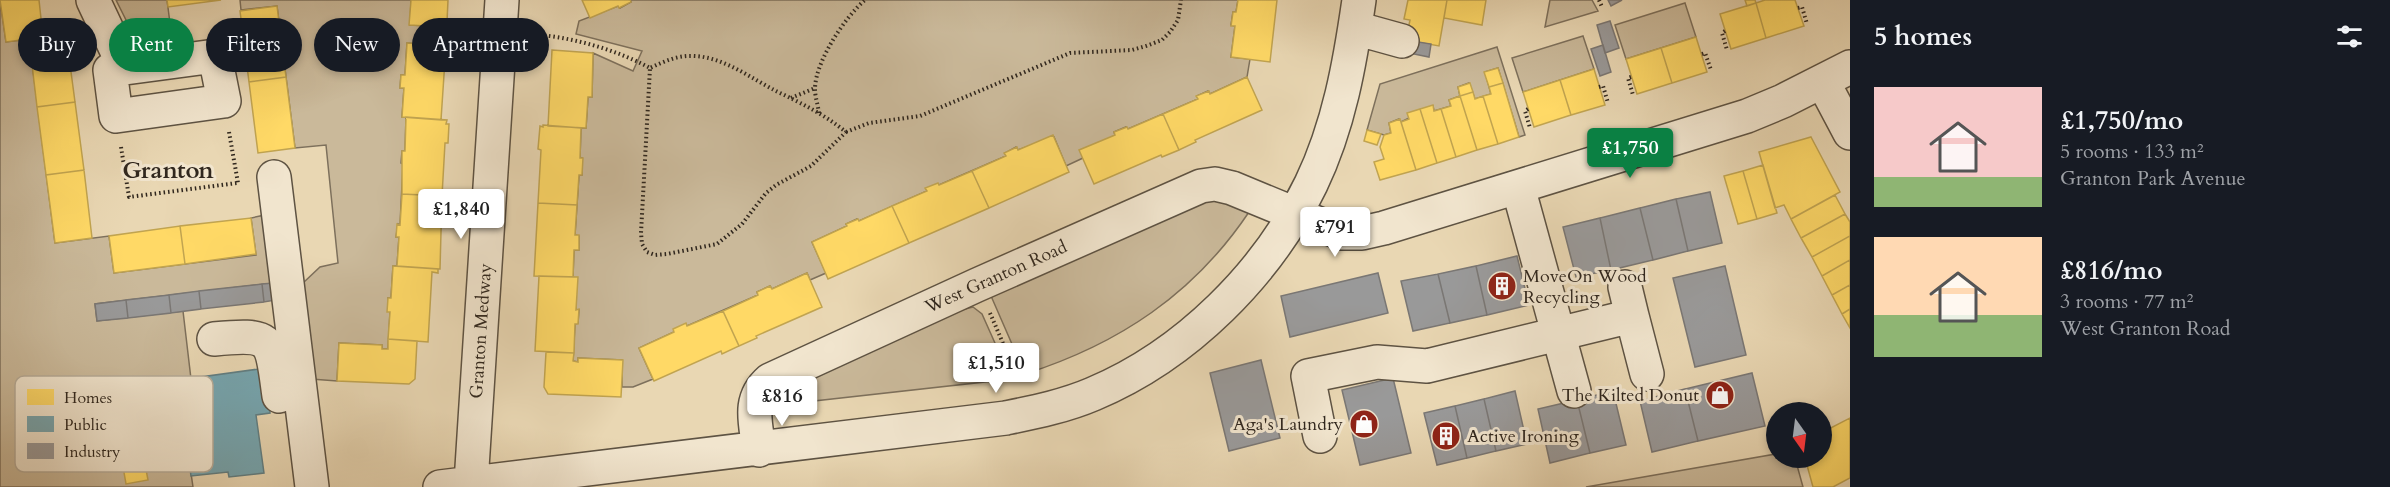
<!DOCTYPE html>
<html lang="en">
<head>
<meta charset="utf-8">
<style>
  :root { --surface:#171b24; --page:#242831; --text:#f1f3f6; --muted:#9ea1a6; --accent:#0b8043 }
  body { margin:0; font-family:Cardo,serif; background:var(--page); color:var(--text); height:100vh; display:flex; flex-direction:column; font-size:22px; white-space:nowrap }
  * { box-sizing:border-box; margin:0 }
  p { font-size:20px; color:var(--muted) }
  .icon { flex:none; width:33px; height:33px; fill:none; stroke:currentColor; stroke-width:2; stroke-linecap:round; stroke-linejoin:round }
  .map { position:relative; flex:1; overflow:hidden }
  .details { display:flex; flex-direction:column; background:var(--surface); width:540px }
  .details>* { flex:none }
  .guide { position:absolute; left:18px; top:18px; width:570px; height:54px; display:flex; gap:12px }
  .needle { width:39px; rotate:166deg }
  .fabs { position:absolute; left:1766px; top:402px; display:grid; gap:12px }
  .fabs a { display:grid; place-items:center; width:66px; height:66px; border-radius:50%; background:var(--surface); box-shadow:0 3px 9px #0003; font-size:30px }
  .price { position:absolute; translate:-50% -51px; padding:0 14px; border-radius:6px; background:#fff; color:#222; font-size:20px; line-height:39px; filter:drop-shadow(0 2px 3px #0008) }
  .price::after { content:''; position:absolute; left:50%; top:36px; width:18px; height:14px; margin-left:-9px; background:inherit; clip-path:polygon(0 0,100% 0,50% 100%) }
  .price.selected { background:var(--accent); color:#fff }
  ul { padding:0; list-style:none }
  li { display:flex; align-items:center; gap:18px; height:150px; padding:0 24px }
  li span { display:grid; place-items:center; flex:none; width:168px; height:120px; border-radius:0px; color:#555 }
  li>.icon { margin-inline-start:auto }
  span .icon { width:72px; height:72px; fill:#fffc; stroke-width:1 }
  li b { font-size:26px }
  h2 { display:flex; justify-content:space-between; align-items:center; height:72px; padding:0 24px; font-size:26px }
  .pill { padding:0 21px; border-radius:27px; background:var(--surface); box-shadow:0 3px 9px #0003; font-size:21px; line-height:54px }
  .pill.selected { background:var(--accent); color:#fff }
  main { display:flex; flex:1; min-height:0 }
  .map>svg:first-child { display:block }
  .green { fill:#cab99a; stroke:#7d705c; stroke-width:1.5 }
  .homes { fill:#ffd966; stroke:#c1a450; stroke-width:1.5 }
  .public { fill:#76a5af; stroke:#617f84; stroke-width:1.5 }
  .industry { fill:#999; stroke:#7a7774; stroke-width:1.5 }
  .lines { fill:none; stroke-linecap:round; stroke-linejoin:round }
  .minor-casing { stroke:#5e5343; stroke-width:36 }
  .path { stroke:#30271e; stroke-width:4; stroke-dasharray:1.5 3; stroke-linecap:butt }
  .minor { stroke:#f1e5ce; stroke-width:33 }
  .labels { text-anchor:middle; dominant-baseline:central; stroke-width:6; stroke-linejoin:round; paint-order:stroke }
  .poi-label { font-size:18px; fill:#30271e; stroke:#f1e5ce; text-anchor:start }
  .street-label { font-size:18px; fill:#30271e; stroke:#f1e5ce }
  .district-label { font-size:24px; font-weight:bold; fill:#30271e; stroke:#f1e5ce }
  .key { fill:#f1e5ce; stroke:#b7ac99; stroke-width:1.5 }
  .key-label { font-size:16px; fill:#30271e }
</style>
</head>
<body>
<main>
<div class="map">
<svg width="1850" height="487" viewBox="0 0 1850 487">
  <rect width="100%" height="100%" fill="#e9d7b3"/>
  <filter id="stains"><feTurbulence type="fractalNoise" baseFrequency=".00333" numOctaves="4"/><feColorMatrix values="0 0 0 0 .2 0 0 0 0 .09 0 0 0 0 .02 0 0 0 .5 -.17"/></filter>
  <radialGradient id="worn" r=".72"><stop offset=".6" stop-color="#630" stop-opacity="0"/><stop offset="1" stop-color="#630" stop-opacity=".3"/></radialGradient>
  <path class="green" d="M0,0L6,42L29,39L55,243L109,236L114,273L256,255L251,218L265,215L274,283L95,304L97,321L183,311L191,379L157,384L161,417H166L167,427L184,425L193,487H0Z
    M116,0H167L171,31L134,36Z
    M240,0H411L410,25L433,26L432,45L407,43L405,75H401L400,88H404L402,117H406L405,151H402L401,163L403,164L400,225L398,224L396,237H399L397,266H393L391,298H388L390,312L388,349H382V345L339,343L337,381L311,379L303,283L320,267L338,263L326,145L295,148L277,6L241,10Z
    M630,0H1238L1236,12H1233L1231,25L1235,26L1231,57L1250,59L1247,77L1210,94L1208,91L1197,96L1198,99L1128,129L1126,127L1114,132L1115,135L1083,158L1066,166L1054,137L1018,150L1016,147L1005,153L1006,156L939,185L926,189L927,191L859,221L857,219L846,224L847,226L812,242L826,273L810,280L807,273L772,289L770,286L757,292L758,295L687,326L686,324L674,332L639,348L653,379L633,387H622V360L578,358V362L573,361L575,324L578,323L579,310H576L573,277L574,250H579V236L575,235L579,175H582V158H580L581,128H586L588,97H592L593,53L633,71L642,51L576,34L579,21L618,6L620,8L631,2Z
    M1550,0H1592L1598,11L1545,27Z
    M1685,3L1696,37L1626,59L1615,25Z
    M1583,36L1594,69L1523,92L1512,58Z
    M1497,47L1525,135L1519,137L1498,68L1485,72L1491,94L1475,99L1469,83L1458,87L1460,96L1449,100L1451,106L1434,111L1433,106L1401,122L1399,119L1389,123L1391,133L1384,135L1367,130L1380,84Z
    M1215,197L1249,212C1194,294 1119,344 1025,374L991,296Z
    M973,307L982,314L1011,379L769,406L783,391L961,310Z
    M1776,454V458H1795L1803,487H1586Z"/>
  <path class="homes" d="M0,0H39L43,37L6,42Z
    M167,0H221L168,7Z
    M411,0H448L447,22L442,27L409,25Z
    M582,0H630L631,2L619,8L618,6L590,18Z
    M1238,0H1277L1270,62L1231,57L1235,26H1231L1233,12H1236Z
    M1408,0H1447L1439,46L1406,40L1410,20L1404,19Z
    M1447,0H1486L1482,25L1444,18Z
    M1745,0H1755L1756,3L1747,6Z
    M1765,0H1795L1804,26L1766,38L1756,3Z
    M1756,3L1766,38L1731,49L1720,14Z
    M277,6L286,77L249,82L240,11Z
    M66,34L75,102L37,107L29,39Z
    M1696,37L1707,72L1672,83L1661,48Z
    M407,43L446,45L441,120L402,117L404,88H400L401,75H405Z
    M1661,48L1672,83L1637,94L1626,59Z
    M552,50L593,53L592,97H588L586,128L548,126Z
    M1498,68L1503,83L1489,87L1484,72Z
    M1594,69L1605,105L1571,115L1560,80Z
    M286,77L295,148L258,153L249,82Z
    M1247,77L1262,110L1195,140L1196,142L1179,150L1163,114L1198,99L1196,96L1209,91L1210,94Z
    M1560,80L1571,115L1534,127L1523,92Z
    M1470,83L1473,92L1460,96L1458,87Z
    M1503,83L1519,137L1498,144L1483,96L1491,94L1489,87Z
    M1473,92L1475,99L1483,96L1498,144L1477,150L1460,96Z
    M1460,96L1477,150L1456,157L1441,109L1451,106L1449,100Z
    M75,102L84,170L46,175L37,107Z
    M1433,105L1434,111L1441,109L1456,157L1437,163L1420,109Z
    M1420,109L1437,163L1416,170L1401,122L1409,119L1407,113Z
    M1163,114L1179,150L1162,157L1161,155L1094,184L1079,150L1115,135L1114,132L1127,127L1128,129Z
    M406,117L447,120L446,124H449L448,143H445L442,196L402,194V151H405Z
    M1400,119L1416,170L1380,180L1374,162L1384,159L1380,147L1384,135L1391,133L1389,123Z
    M543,125L581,128L580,158H583L582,175H579L577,205L538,203L541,150L538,149L540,126L543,127Z
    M1367,130L1381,134L1377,145L1364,141Z
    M1053,135L1069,172L989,208L972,171L1006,156L1004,153L1017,147L1018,150Z
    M1811,137L1840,192L1791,219L1784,205L1775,208L1759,152Z
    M1763,165L1777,213L1757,219L1743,171Z
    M84,170L92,238L55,243L46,175Z
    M972,171L989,208L909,243L892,206L927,191L925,188L938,183L939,185Z
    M1743,171L1757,219L1738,224L1724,176Z
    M402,194L442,196L440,269L397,266L399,237H396L397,224L400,225Z
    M1835,195L1845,214L1801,238L1791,219Z
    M538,203L577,205L575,235H579V250H574L573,277L534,276Z
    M892,206L909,243L828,279L812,242L847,226L846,224L858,219L859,221Z
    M1845,214L1850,222V236L1812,257L1801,238Z
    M251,218L256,254L185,264L180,226Z
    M180,226L185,264L114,273L109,236Z
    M1850,236V260L1822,276L1812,257Z
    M1850,260V285L1832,295L1822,276Z
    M393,266L438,269V273L432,272L428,342L388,339L390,312H387L388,298H391Z
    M807,273L822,307L756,336L757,338L739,346L723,311L758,295L757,292L770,286L772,289Z
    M539,276L578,277L576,310L579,309L578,324H575L574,353L535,351Z
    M1850,285V309L1842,314L1832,295Z
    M1850,309V328L1842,314Z
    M723,311L739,346L722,354L721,351L654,381L639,348L674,332L673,329L686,323L687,326Z
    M388,339L417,341L415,379L409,384L337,381L339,343L382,345V349H388Z
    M546,352L574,353L573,361L578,362V358L623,360L621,397L548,394L544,387Z
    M1850,418V478L1833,487H1813L1805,458H1821V433Z
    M145,464L148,480L126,484L123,467Z"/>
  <path class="public" d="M266,368L270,413L256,415L264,473L229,477L228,472L191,476L184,425L167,427L166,417H161L157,383Z"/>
  <path class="industry" d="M1608,0H1622L1611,6Z
    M1610,21L1619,48L1605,53L1597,25Z
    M1406,40L1431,44L1429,57L1404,52Z
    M1603,45L1611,72L1600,76L1591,49Z
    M1710,192L1722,243L1688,251L1676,199Z
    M1676,199L1688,251L1653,260L1640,208Z
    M1640,208L1653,260L1611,270L1600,218Z
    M1600,218L1611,270L1576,277L1563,227Z
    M1517,256L1529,305L1487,315L1476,266Z
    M1476,266L1487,315L1450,323L1438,274Z
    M1725,266L1746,355L1695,367L1673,278Z
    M1378,273L1388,313L1290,337L1281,296Z
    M1438,274L1450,323L1413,331L1401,281Z
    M274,283L276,300L264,302L262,284Z
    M262,284L264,302L201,309L199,291Z
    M199,291L201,309L171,313L169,295Z
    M169,295L171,313L128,318L126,300Z
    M126,300L128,318L97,321L95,304Z
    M1261,360L1280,438L1229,451L1210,373Z
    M1752,373L1765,426L1698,441L1685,389Z
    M1393,378L1411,453L1360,465L1342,390Z
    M1685,389L1698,441L1652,452L1640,401Z
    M1515,391L1527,444L1496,451L1484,399Z
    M1613,391L1626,445L1590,453L1577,400Z
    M1484,399L1496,451L1467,458L1455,406Z
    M1577,400L1590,453L1550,463L1538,409Z
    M1455,406L1467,458L1437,465L1424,413Z"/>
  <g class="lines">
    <g class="minor-casing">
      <path id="minor" d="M93,0L125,68
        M1355,28L1402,41
        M215,56L224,101L116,116L110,70Z
        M1823,82L1850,133
        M274,177L312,487
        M1518,187L1574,391
        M1625,287L1632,316
        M214,339C275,333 271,339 279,396
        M1320,436L1308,376L1377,362L1427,366L1632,316L1647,374
        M759,450C756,423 747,400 770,380L977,285L1201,186L1215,184L1232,188L1341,233H1362L1384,228L1747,116L1783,101L1850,67
        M471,483L502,0
        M440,487L1006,418C1035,412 1065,406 1093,394C1186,355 1267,274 1311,184C1339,126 1350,63 1359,0"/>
    </g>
    <path class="path" d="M1599,0L1602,7
      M1798,8L1802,7L1807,24
      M1725,31L1722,33L1727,50
      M531,34C571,37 615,49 650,68L641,233L642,244L647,252L655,255L667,254L717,244L742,224L766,193L776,185L811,166L846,132C825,115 803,104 778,92C752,79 724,57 694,56C678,55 665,61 650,68
      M1702,54L1705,53L1711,70
      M1631,77L1628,78L1633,95
      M1599,87L1603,86L1608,103
      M791,98L815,88
      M1528,109L1525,111L1530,128
      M819,113C818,105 815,97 815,89C815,62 845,17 865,0
      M229,132L238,183
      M846,132L869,123L920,116L1070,53L1132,50L1146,46L1162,40L1170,32L1178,20L1181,0
      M121,147L129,197L237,183
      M990,313L1020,383"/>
    <use href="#minor" class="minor"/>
  </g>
  <defs>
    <g id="building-disc" transform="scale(1.5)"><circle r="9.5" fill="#8f2418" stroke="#f1e5ce"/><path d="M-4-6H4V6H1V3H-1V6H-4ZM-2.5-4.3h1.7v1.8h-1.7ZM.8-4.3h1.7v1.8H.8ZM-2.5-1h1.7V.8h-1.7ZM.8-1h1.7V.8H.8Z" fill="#fff"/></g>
    <g id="shop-disc" transform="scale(1.5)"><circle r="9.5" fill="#8f2418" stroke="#f1e5ce"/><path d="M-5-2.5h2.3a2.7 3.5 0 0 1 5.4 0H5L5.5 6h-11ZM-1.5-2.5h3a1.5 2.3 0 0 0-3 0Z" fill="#fff"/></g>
  </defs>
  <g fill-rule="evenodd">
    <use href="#building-disc" x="1502" y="286"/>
    <use href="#shop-disc" x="1720" y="395"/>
    <use href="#shop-disc" x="1364" y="424"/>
    <use href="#building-disc" x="1446" y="436"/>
  </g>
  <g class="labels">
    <g class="poi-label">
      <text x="1523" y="276">MoveOn Wood<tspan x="1523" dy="21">Recycling</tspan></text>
      <text x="1699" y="395" text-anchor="end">The Kilted Donut</text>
      <text x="1343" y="424" text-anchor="end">Aga's Laundry</text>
      <text x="1467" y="436">Active Ironing</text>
    </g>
    <g class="street-label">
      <text transform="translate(996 277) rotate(-24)">West Granton Road</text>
      <text transform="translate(481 331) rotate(-86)">Granton Medway</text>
    </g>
    <g class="district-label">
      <text x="168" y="170">Granton</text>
    </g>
  </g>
  <rect x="15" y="376" width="198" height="96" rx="9" class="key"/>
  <rect x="27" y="389" width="27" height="16" fill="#ffd966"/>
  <rect x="27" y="416" width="27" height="16" fill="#76a5af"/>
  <rect x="27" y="443" width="27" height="16" fill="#999"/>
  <g class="key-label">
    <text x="64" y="403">Homes</text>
    <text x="64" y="430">Public</text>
    <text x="64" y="457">Industry</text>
  </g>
  <rect width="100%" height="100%" filter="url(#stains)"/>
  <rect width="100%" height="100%" fill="url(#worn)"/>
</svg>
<div class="fabs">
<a><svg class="needle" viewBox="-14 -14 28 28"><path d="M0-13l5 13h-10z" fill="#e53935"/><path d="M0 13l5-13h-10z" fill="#9ea1a6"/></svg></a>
</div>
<b class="price selected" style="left:1630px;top:179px">£1,750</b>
<b class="price" style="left:461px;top:240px">£1,840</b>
<b class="price" style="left:1335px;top:258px">£791</b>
<b class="price" style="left:996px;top:394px">£1,510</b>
<b class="price" style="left:782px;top:427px">£816</b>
<div class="guide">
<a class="pill">Buy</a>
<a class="pill selected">Rent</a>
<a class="pill">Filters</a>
<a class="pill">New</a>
<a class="pill">Apartment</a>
</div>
</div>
<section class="details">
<h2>5 homes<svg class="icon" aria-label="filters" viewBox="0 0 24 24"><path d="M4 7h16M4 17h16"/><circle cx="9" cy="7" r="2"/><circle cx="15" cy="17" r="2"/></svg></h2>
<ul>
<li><span style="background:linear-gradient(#f6c9c9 75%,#8fb573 0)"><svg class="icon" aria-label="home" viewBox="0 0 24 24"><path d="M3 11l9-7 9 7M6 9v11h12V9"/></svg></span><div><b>£1,750/mo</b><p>5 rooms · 133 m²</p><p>Granton Park Avenue</p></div></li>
<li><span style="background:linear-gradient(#ffd9b3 65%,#8fb573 0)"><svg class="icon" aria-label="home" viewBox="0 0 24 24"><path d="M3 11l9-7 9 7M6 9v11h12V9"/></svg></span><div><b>£816/mo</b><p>3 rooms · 77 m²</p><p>West Granton Road</p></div></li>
</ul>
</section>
</main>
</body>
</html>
